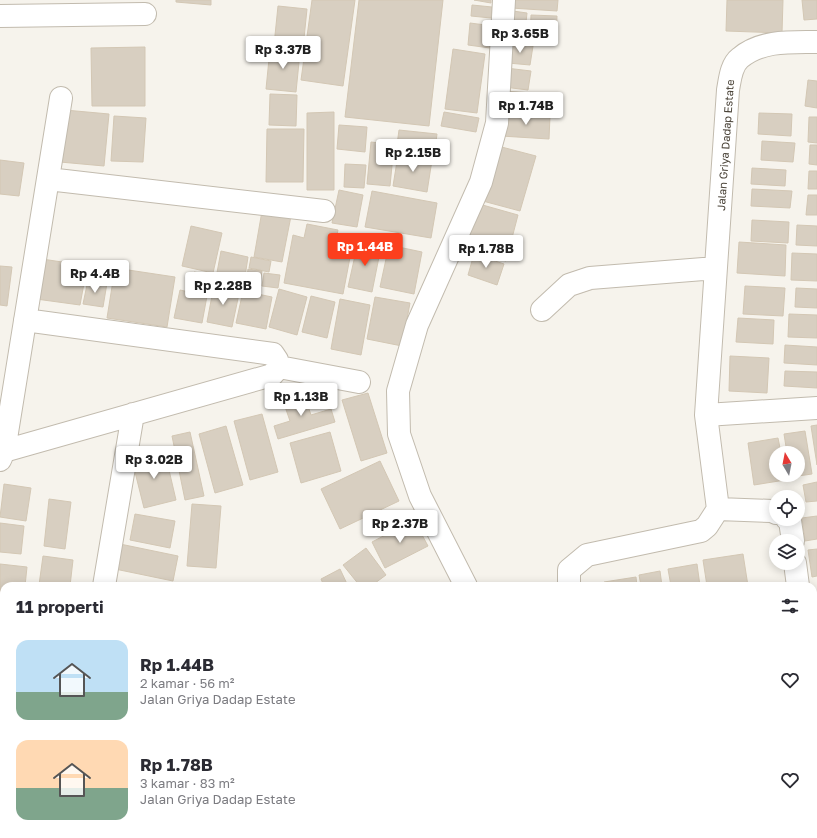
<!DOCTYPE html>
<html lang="id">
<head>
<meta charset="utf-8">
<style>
  :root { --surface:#fff; --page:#f2f2f3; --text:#2b2b33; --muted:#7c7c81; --accent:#fc3f1d }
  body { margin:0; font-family:"Golos Text",sans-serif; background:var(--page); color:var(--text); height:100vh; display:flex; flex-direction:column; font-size:15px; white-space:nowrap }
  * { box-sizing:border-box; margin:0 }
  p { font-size:13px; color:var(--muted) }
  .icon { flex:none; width:22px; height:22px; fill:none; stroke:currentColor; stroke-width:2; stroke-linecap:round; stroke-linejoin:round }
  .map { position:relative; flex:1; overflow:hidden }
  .sheet { position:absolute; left:0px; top:582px; width:817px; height:256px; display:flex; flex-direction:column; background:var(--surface); border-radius:12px 12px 0 0; box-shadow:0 2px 10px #0003 }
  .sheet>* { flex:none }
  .needle { width:26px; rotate:350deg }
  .fabs { position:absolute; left:769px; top:446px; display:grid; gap:8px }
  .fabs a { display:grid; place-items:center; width:36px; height:36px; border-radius:50%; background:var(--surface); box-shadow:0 2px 10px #0003; font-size:20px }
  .price { position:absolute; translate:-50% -34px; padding:0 9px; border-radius:4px; background:#fff; color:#222; font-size:13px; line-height:26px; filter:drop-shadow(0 1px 2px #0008) }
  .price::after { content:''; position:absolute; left:50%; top:24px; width:12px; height:9px; margin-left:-6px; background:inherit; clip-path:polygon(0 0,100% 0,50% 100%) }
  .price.on { background:var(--accent); color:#fff }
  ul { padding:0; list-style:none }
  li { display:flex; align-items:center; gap:12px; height:100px; padding:0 16px }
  li span { display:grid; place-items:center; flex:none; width:112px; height:80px; border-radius:12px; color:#555 }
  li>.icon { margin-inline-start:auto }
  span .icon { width:48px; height:48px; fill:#fffc; stroke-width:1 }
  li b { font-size:17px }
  h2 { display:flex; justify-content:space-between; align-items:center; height:48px; padding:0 16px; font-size:17px }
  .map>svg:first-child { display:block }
  .building { fill:#d8cfc1; stroke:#d3c7b4 }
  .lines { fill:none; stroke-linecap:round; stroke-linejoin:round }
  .minor-casing { stroke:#c2bbae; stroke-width:24 }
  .minor { stroke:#fff; stroke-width:22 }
  .labels { text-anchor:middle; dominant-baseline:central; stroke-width:4; stroke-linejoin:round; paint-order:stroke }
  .street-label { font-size:11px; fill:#4b4439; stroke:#fff }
</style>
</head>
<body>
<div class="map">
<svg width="817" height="838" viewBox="0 0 817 838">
  <rect width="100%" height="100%" fill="#f6f3ec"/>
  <path class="building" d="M176,0H211V5L176,2Z
    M312,0H355L343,86L301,80Z
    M359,0H443L429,126L345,117Z
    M474,0H491V3Z
    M512,0H558L557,11L511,8Z
    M727,0H783L782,33L726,31Z
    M802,0H817V19L804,20Z
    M472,5L492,7L491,18L471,16Z
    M278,6L307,9L303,48L274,45Z
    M506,10L527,13L524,41L503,39Z
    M531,15L557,16L556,42L530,41Z
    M470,23L493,26L490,48L468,45Z
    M511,43L533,46L530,65L508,63Z
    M145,47V106H92L91,48Z
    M270,49L300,52L296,92L266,89Z
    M453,49L485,54L477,113L445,109Z
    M506,68L531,71L528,90L504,87Z
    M808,80L817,81V108L805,106Z
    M503,91L548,94L546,113L503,110Z
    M270,94L297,95L296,126L269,125Z
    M65,110L109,114L104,166L60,162Z
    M334,112V190H307V113Z
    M444,112L479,118L476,132L441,126Z
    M759,113L792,114L791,136L758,134Z
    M502,114L550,116L549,139L501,136Z
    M114,116L146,118L143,162L111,161Z
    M809,117H817V143L808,142Z
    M339,125L367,127L365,152L337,149Z
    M267,129H304L303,182H266Z
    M399,130L437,134L434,157L396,152Z
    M762,141L795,143L793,162L761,160Z
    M371,142L394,145L390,186L367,184Z
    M494,145L536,156L520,211L479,200Z
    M810,145H817V165L809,164Z
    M398,155L432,160L427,192L393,186Z
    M0,160L24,163L19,196L0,194Z
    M345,164L366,165L364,188L344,187Z
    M752,168L786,170L785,186L751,184Z
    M809,171H817V189H808Z
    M752,189L792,191L790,208L751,206Z
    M339,190L363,195L357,227L332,223Z
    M372,191L437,203L431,238L365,227Z
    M808,195H817V215H806Z
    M472,202L518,215L506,261L459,248Z
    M262,211L291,216L282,262L254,257Z
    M752,220L789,222L788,243L751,241Z
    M307,224L338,230L335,244L352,247L343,294L284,283L293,235L304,238Z
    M797,225L817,226V246L796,245Z
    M191,226L222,233L213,273L182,266Z
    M358,242L381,247L372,292L348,287Z
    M739,242L786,245L785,276L737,273Z
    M389,245L422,252L414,294L380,287Z
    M221,251L248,257L244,283L216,278Z
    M792,253L817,254V281L791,280Z
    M474,254L504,264L497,285L468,275Z
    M251,257L271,261L269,272L249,268Z
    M42,259L109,269L107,281L85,278L80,305L36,299Z
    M0,266L12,267L7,306L0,305Z
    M115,268L175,277L167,327L107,318Z
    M248,269L262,271L259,289L246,287Z
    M194,272L211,275L207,294L190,290Z
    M264,273L280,275L278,288L262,286Z
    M88,280L107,283L103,307L83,304Z
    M214,285L240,289L232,327L207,322Z
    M745,286L785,288L783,316L743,314Z
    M796,288L817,289V308L795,307Z
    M279,289L307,297L297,335L269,327Z
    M180,290L207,296L202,323L174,318Z
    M243,291L272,297L266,329L236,323Z
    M311,296L335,302L327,338L302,332Z
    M375,297L410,303L402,346L367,339Z
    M340,299L370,305L361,355L331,349Z
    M789,314L817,315V338L788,337Z
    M738,318L774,320L773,344L736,342Z
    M785,345L817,347V365L784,363Z
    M730,356L769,358L767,393L729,391Z
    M785,371L817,372V388L784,386Z
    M303,391L311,415L331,409L335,422L278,439L274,426L290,421L282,398Z
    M368,393L387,453L361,461L342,400Z
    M262,414L278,472L250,480L234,421Z
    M817,425V465L811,426Z
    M226,426L243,485L215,493L199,434Z
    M805,431L812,474L791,477V475H798V453H787L784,434Z
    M190,432L204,496L185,500L172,436Z
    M330,432L341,471L301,483L290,443Z
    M778,438L781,453H776V475H784L785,480L754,485L748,443Z
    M165,453L176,500L144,508L132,460Z
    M380,461L399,501L340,529L321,489Z
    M817,482V501L806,502L803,485Z
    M4,484L31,488L26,521L0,517Z
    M49,499L71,502L65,549L44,546Z
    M192,504L221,506L216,568L187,566Z
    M135,514L175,521L170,548L130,540Z
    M817,516V539L805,541L802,518Z
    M414,520L428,546L385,568L372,542Z
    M0,523L24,526L21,554L0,552Z
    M120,544L178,556L173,581L115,569Z
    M366,548L386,575L371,586H360L343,565Z
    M817,549V576L812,577L808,550Z
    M743,554L748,586H707L703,560Z
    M43,556L73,560L70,586L39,585Z
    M0,564L27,567L25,586H4V607H0Z
    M697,564L700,586H671L668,569Z
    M340,569L348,586H324L321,579Z
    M660,571L662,586H641L639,575Z
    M636,577L637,586H605L604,582Z
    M0,616H4V642L0,641Z
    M0,647L4,648V671L0,670Z
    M0,679H3L0,700Z
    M3,801H4V823L1,822Z
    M0,829L4,830V834H28L27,838H0Z
    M177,834H183L187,838H172Z
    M210,834H230L232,838H204Z
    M234,834H280L282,838H236Z
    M303,834H330L331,838H304Z
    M364,834H415L417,838H366Z
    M433,834H455L449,838H436Z
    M470,834H514L507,838H464Z"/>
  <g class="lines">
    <g class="minor-casing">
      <path id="minor" d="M0,16L145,14
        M48,179L324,211
        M542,310L569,285L590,278L716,268
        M25,320L273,354L277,360L279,367
        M279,367L359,382
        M706,415L817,408
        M4,451L272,375L279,367
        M0,460L4,451L61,98
        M776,513L772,511L718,509L706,415L728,90C730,79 731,65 740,58C761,40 791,42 817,42
        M787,519L790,521L793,541
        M795,563L798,586
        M104,586L133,414
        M466,586L420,496L399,434L398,391L417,325L481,182L497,123L504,0
        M569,586V570L587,555L701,531L707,526L718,509
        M813,691L817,709
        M117,834L119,838
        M296,834L297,838
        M589,834L593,838
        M62,838L63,834
        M517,838L523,834"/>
    </g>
    <use href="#minor" class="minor"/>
  </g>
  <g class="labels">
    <g class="street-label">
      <text transform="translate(725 145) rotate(-86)">Jalan Griya Dadap Estate</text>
    </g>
  </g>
</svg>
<div class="fabs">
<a><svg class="needle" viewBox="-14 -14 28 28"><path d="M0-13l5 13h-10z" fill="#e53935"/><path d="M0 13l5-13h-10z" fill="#7c7c81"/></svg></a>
<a><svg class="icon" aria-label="locate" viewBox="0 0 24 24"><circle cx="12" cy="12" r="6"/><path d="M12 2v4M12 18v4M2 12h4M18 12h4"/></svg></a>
<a><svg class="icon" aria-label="layers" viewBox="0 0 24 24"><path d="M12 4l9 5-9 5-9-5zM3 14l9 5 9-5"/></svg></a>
</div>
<b class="price" style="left:520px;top:54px">Rp 3.65B</b>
<b class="price" style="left:283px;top:70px">Rp 3.37B</b>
<b class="price" style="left:526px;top:126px">Rp 1.74B</b>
<b class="price" style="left:413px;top:173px">Rp 2.15B</b>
<b class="price on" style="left:365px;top:267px">Rp 1.44B</b>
<b class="price" style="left:486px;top:269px">Rp 1.78B</b>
<b class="price" style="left:95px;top:294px">Rp 4.4B</b>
<b class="price" style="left:223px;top:306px">Rp 2.28B</b>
<b class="price" style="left:301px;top:417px">Rp 1.13B</b>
<b class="price" style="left:154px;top:480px">Rp 3.02B</b>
<b class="price" style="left:400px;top:544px">Rp 2.37B</b>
<section class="sheet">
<h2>11 properti<svg class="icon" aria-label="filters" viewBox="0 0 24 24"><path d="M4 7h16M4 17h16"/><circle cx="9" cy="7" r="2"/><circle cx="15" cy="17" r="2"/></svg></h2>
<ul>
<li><span style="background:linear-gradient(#bfe0f5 65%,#7fa58c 0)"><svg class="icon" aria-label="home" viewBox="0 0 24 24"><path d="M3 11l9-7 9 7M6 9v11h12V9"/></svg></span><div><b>Rp 1.44B</b><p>2 kamar · 56 m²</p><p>Jalan Griya Dadap Estate</p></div><svg class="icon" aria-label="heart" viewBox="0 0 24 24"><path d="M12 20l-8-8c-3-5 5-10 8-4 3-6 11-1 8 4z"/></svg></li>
<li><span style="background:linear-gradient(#ffd9b3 60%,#7fa58c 0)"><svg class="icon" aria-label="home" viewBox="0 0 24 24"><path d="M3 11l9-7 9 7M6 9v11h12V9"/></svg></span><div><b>Rp 1.78B</b><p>3 kamar · 83 m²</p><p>Jalan Griya Dadap Estate</p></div><svg class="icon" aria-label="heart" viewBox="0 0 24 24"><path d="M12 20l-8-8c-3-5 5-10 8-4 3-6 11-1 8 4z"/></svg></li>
</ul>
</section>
</div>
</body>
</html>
